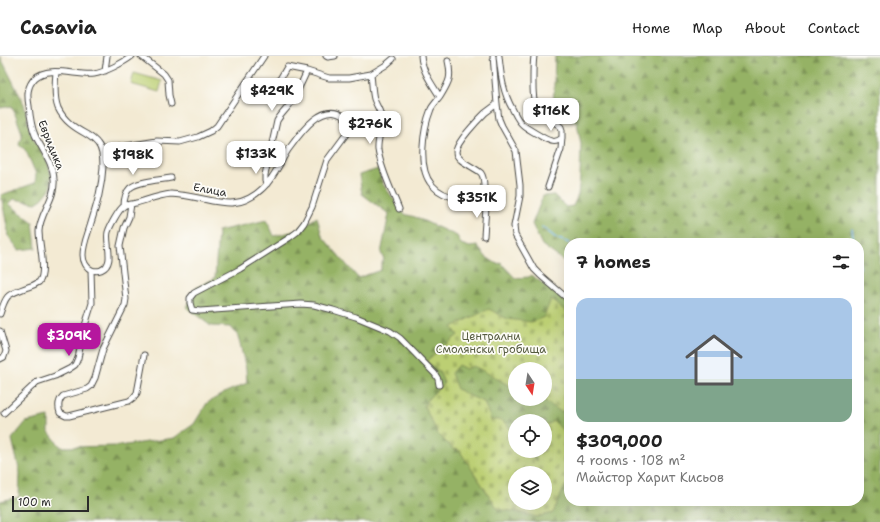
<!DOCTYPE html>
<html lang="en">
<head>
<meta charset="utf-8">
<style>
  :root { --surface:#fff; --page:#f2f2f2; --text:#222; --muted:#767676; --line:#e0e0e0; --accent:#b5179e }
  body { margin:0; font-family:"Shantell Sans",sans-serif; background:var(--page); color:var(--text); height:100vh; display:flex; flex-direction:column; font-size:15px; white-space:nowrap }
  * { box-sizing:border-box; margin:0 }
  p { font-size:13px; color:var(--muted) }
  .icon { flex:none; width:22px; height:22px; fill:none; stroke:currentColor; stroke-width:2; stroke-linecap:round; stroke-linejoin:round }
  .map { position:relative; flex:1; overflow:hidden }
  .sheet { position:absolute; left:564px; top:182px; width:300px; height:268px; display:flex; flex-direction:column; background:var(--surface); border-radius:16px; box-shadow:0 4px 16px #0002 }
  .sheet>* { flex:none }
  .needle { width:26px; rotate:168deg }
  .tools { position:absolute; left:508px; top:306px; display:grid; gap:8px }
  .tools a { display:grid; place-items:center; width:44px; height:44px; border-radius:50%; background:var(--surface); box-shadow:0 4px 16px #0002; font-size:20px }
  .scale { position:absolute; left:12px; bottom:10px; width:77px; box-sizing:border-box; padding-left:4px; border:2px solid #2b2b2b; border-top:0; font-size:11px; line-height:14px; white-space:nowrap; color:#2b2b2b; -webkit-text-stroke:3px #fdfcf7; paint-order:stroke }
  .price { position:absolute; translate:-50% -34px; padding:0 9px; border-radius:8px; background:#fff; color:#222; font-size:13px; line-height:26px; filter:drop-shadow(0 1px 2px #0008) }
  .price::after { content:''; position:absolute; left:50%; top:24px; width:12px; height:9px; margin-left:-6px; background:inherit; clip-path:polygon(0 0,100% 0,50% 100%) }
  .price.on { background:var(--accent); color:#fff }
  ul { padding:0; list-style:none }
  li { display:grid; align-content:center; gap:8px; height:212px; padding:0 12px }
  li+li { border-top:1px solid var(--line) }
  li span { display:grid; place-items:center; height:124px; border-radius:12px; color:#555 }
  li>.icon { margin-inline-start:auto }
  span .icon { width:72px; height:72px; fill:#fffc; stroke-width:1 }
  li b { font-size:17px }
  h2 { display:flex; justify-content:space-between; align-items:center; height:48px; padding:0 12px; font-size:17px }
  header { display:flex; align-items:center; gap:24px; box-sizing:border-box; height:56px; padding:0 20px; background:var(--surface); border-bottom:1px solid var(--line) }
  header strong { font-size:19px }
  nav { display:flex; gap:22px; margin-inline-start:auto; font-size:14px }
  .map>svg:first-child { display:block }
  .forest { fill:url(#forest-firs); stroke:#606e48; fill-rule:evenodd }
  .cemetery { fill:url(#cemetery-stones); stroke:#747d4f; fill-rule:evenodd }
  .garden { fill:#bccf73; stroke:#747d4f }
  .lines { fill:none; stroke-linecap:round; stroke-linejoin:round }
  .stream { stroke:#73b8e9; stroke-width:1.5 }
  .minor-casing { stroke:#494844; stroke-width:7 }
  .minor { stroke:#fff; stroke-width:5 }
  .labels { text-anchor:middle; dominant-baseline:central; stroke-width:3.5; stroke-linejoin:round; paint-order:stroke }
  .street-label { font-size:11px; fill:#2b2b2b; stroke:#fdfcf7 }
  .park-label { font-size:11px; fill:#565c41; stroke:#fdfcf7 }
</style>
</head>
<body>
<header>
<strong>Casavia</strong>
<nav><a>Home</a><a>Map</a><a>About</a><a>Contact</a></nav>
</header>
<div class="map">
<svg width="880" height="466" viewBox="0 0 880 466">
  <defs>
    <pattern id="forest-firs" width="22" height="20" patternUnits="userSpaceOnUse"><rect width="22" height="20" fill="#95b265"/><path d="M5 1l3.5 6h-7zM16 11l3.5 6h-7z" fill="#7a9153"/></pattern>
    <pattern id="cemetery-stones" width="16" height="16" patternUnits="userSpaceOnUse"><rect width="16" height="16" fill="#bccf73"/><path d="M2 7V4a2 2 0 0 1 4 0v3zM10 15v-3a2 2 0 0 1 4 0v3z" fill="#a2b264"/></pattern>
  </defs>
  <rect width="100%" height="100%" fill="#fdfcf7"/>
  <filter id="ink" filterUnits="userSpaceOnUse"><feTurbulence type="fractalNoise" baseFrequency=".025" numOctaves="2"/><feDisplacementMap in="SourceGraphic" scale="8" xChannelSelector="R" yChannelSelector="G"/><feConvolveMatrix kernelMatrix="1 2 1 2 8 2 1 2 1" color-interpolation-filters="sRGB"/></filter>
  <filter id="wash" filterUnits="userSpaceOnUse"><feTurbulence type="fractalNoise" baseFrequency=".012" numOctaves="4" result="noise"/><feDisplacementMap in="SourceGraphic" scale="16" xChannelSelector="R" yChannelSelector="G"/><feGaussianBlur stdDeviation="0.9" result="paint"/><feColorMatrix in="noise" values="0 0 0 0 0 0 0 0 0 0 0 0 0 0 0 0 0 1.4 0 .05"/><feComposite in="paint" operator="in"/></filter>
  <g filter="url(#wash)">
    <rect width="100%" height="100%" fill="#f3ead3"/>
    <path class="forest" d="M0,0L24,48L30,76L48,107L51,120V132L42,143L36,147L14,143L9,148L33,166L36,192L19,194L9,181L1,139L35,127L36,118L30,104L26,95L19,88L22,77L12,50L0,52Z
      M555,0H880V466H0V445L19,441L20,417L12,383L26,366L49,361V376L61,391L119,390L174,382L194,368L207,347L226,336L247,327L246,313L238,280L231,271L211,270L187,252L194,233L215,222L218,175L267,164L274,180L295,175L317,161L322,180L358,222L381,214V209L384,203L381,197L389,158L362,138L359,119L378,113L383,128L404,158L415,161L457,180L461,188L470,191L477,190L486,201L497,208L501,207L515,222L529,221L532,219L552,235L569,243V445H859V187H569V209L542,189L532,168L543,140L554,139L566,151L573,150L578,139L580,121L581,88L577,67L553,56ZM515,313H545V343H515ZM515,365H545V395H515ZM515,417H545V447H515Z"/>
    <path class="cemetery" d="M551,243L569,258V351L561,356L545,345V313H515V332C500,326 488,316 473,310L466,313L458,309L451,317L457,333L470,340L484,346L491,364H500L507,368L515,379V395H528L536,405V395H545V370L554,365L569,381V430H565L553,457L537,461L518,456L498,453L459,394L453,393L438,378L424,350L427,344L444,327L439,315L426,305L458,279L452,271L489,253L507,263L523,265L532,266L544,261ZM515,417H545V447H515Z"/>
    <path class="garden" d="M134,17L162,25L159,36L131,28Z"/>
    <g class="lines">
      <path class="stream" d="M542,171L556,182L569,187
        M852,173L854,187
        M859,207L860,212
        M653,445V450"/>
    </g>
  </g>
  <g filter="url(#ink)">
    <g class="lines">
      <g class="minor-casing">
        <path id="minor" d="M141,0L164,18L168,24L169,39L171,48
          M326,0L328,1L335,0
          M421,0C422,15 432,28 440,41C437,45 433,49 431,53C423,73 417,112 432,129C439,137 450,141 459,142C465,142 475,145 480,142C485,140 484,136 484,131C484,127 484,121 481,117C475,111 456,105 456,96C456,87 478,64 485,57C489,54 493,51 497,48
          M493,0L497,48L499,63L502,70L516,95L520,129V140L514,170L515,179L534,213L540,219L569,244
          M499,0C501,20 503,37 513,54C516,60 518,65 523,69C529,74 536,77 542,81C550,85 555,88 562,82V74L561,71C555,66 548,63 542,58C532,49 533,35 533,22C533,15 533,7 534,0
          M105,15L107,0
          M56,16C55,26 54,42 58,52C64,65 75,72 86,78C91,81 95,84 98,88C103,94 103,104 103,111C102,131 97,148 91,167C88,178 83,188 83,199C83,205 86,212 92,214C95,215 98,215 101,214C116,208 105,187 108,176C110,170 119,153 124,150C127,148 133,148 136,147C147,144 160,139 171,138C174,138 178,139 180,139C213,142 235,159 263,132C274,122 280,107 288,94C299,79 322,44 344,61C350,66 349,70 347,77L327,104L312,151L304,167L297,176L289,182L240,213L194,237L190,242V247L192,254L200,255L301,248L314,249L333,254L356,261L390,275L400,282L435,318L438,323L439,329
          M371,18C372,26 372,35 374,43C376,49 380,54 381,60C383,72 377,83 378,94C381,114 392,135 399,153
          M277,28L287,11L307,15L329,22H349L371,18L386,9L393,3
          M440,41C449,26 452,22 448,5
          M102,94L157,85L180,86L198,81L211,75L217,70L264,0
          M267,128L265,125V119L277,65C281,58 286,54 291,47C297,37 302,26 307,15
          M548,131L561,93L562,82
          M482,141L485,146L486,151L484,180
          M131,148L129,161L124,172L120,190L126,243L125,249L103,293L95,322L91,330L87,333L63,340C58,345 58,351 60,357L66,360H69L129,345L133,342L137,337L144,299
          M124,150C124,144 125,137 130,132C137,125 161,124 171,122
          M0,258C7,236 8,239 28,231C32,230 36,228 39,226C47,217 39,188 39,175C40,157 56,142 54,123C53,107 42,94 35,79C31,70 30,60 29,50C27,39 27,30 35,22C48,9 77,20 94,18C105,16 123,7 132,0
          M0,275L6,295L4,301L0,303
          M4,357L37,326L55,320L69,313L75,309L78,302L83,276L92,247L91,214"/>
      </g>
      <use href="#minor" class="minor"/>
    </g>
  </g>
  <g class="labels">
    <g class="street-label">
      <text transform="translate(51 89) rotate(68)">Евридика</text>
      <text transform="translate(210 134) rotate(10)">Елица</text>
    </g>
    <g class="park-label">
      <text x="491" y="280">Централни<tspan x="491" dy="13">Смолянски гробища</tspan></text>
    </g>
  </g>
</svg>
<div class="tools">
<a><svg class="needle" viewBox="-14 -14 28 28"><path d="M0-13l5 13h-10z" fill="#e53935"/><path d="M0 13l5-13h-10z" fill="#767676"/></svg></a>
<a><svg class="icon" aria-label="locate" viewBox="0 0 24 24"><circle cx="12" cy="12" r="6"/><path d="M12 2v4M12 18v4M2 12h4M18 12h4"/></svg></a>
<a><svg class="icon" aria-label="layers" viewBox="0 0 24 24"><path d="M12 4l9 5-9 5-9-5zM3 14l9 5 9-5"/></svg></a>
</div>
<div class="scale">100 m</div>
<b class="price" style="left:272px;top:56px">$429K</b>
<b class="price" style="left:551px;top:76px">$116K</b>
<b class="price" style="left:370px;top:89px">$276K</b>
<b class="price" style="left:256px;top:119px">$133K</b>
<b class="price" style="left:133px;top:120px">$198K</b>
<b class="price" style="left:477px;top:163px">$351K</b>
<b class="price on" style="left:69px;top:301px">$309K</b>
<section class="sheet">
<h2>7 homes<svg class="icon" aria-label="filters" viewBox="0 0 24 24"><path d="M4 7h16M4 17h16"/><circle cx="9" cy="7" r="2"/><circle cx="15" cy="17" r="2"/></svg></h2>
<ul>
<li><span style="background:linear-gradient(#a9c7e8 65%,#7fa58c 0)"><svg class="icon" aria-label="home" viewBox="0 0 24 24"><path d="M3 11l9-7 9 7M6 9v11h12V9"/></svg></span><div><b>$309,000</b><p>4 rooms · 108 m²</p><p>Майстор Харит Кисьов</p></div></li>
</ul>
</section>
</div>
</body>
</html>
